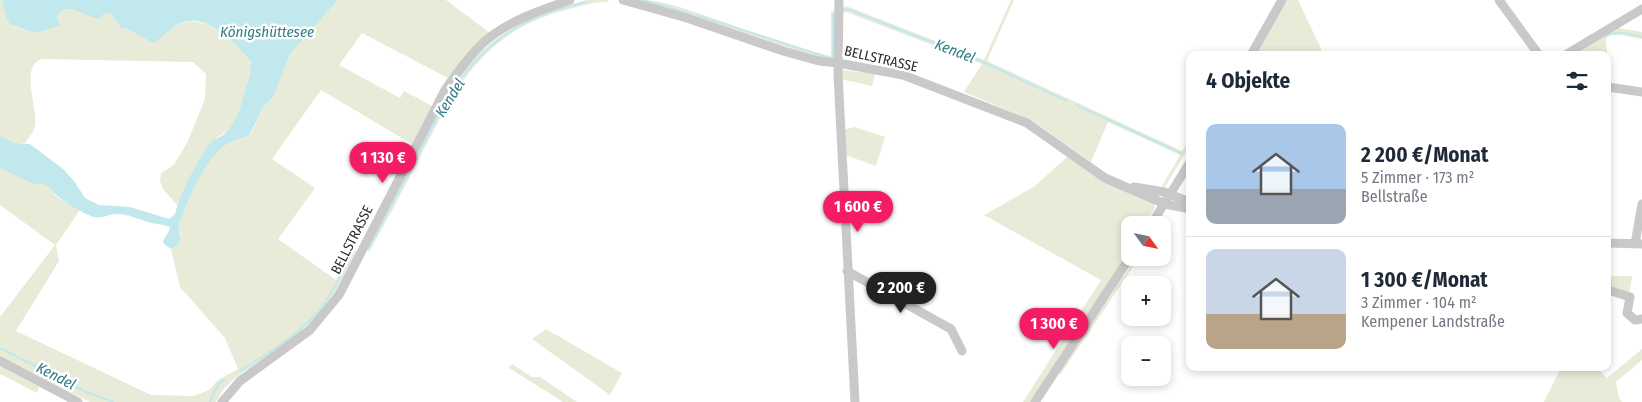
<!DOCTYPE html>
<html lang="de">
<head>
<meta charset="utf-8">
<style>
  :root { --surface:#fff; --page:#f2f2f3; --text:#1f2937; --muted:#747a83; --line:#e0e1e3; --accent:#f41c65 }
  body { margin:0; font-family:"Fira Sans Condensed",sans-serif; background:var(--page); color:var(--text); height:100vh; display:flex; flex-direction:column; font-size:19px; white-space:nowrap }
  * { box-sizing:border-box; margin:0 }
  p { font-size:16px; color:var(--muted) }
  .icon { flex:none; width:28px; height:28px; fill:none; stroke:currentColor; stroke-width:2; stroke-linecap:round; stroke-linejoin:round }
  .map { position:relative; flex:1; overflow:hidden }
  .details { position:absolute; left:1186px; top:51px; width:425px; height:320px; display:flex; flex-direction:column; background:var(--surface); border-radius:10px; box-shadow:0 2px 8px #0003 }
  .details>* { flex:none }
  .needle { width:32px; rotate:123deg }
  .tools { position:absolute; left:1121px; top:216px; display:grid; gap:10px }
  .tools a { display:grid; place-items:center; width:50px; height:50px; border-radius:10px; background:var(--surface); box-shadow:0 2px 8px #0003; font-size:25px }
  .price { position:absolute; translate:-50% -42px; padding:0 11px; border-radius:18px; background:var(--accent); color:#fff; font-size:16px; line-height:32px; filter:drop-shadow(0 1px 2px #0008) }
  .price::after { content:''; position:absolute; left:50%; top:30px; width:15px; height:11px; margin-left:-8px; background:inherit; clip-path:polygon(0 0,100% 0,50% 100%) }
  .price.on { background:#222; color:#fff }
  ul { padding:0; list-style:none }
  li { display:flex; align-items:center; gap:15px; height:125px; padding:0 20px }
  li+li { border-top:1px solid var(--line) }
  li span { display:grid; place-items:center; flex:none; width:140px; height:100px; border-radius:10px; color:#555 }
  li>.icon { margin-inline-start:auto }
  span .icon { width:60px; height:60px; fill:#fffc; stroke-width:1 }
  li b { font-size:21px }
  h2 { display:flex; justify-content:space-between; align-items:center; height:60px; padding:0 20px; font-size:21px }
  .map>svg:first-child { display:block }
  .green { fill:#e7ebd7 }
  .water { fill:#c1e8ed }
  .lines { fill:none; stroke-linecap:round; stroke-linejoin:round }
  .stream { stroke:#c1e8ed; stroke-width:2 }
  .minor { stroke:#c9c9c9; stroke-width:9 }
  .labels { text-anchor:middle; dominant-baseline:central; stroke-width:5; stroke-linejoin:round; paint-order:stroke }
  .street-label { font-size:14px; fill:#2c2c2c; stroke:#fff }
  .water-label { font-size:15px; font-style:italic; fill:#307c87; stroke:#fff }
</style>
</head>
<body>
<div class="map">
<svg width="1642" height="402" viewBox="0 0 1642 402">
  <rect width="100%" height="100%" fill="#fff"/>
  <path class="green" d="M0,0H2C11,26 5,24 34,33L60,23L57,17C65,0 87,18 100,18L105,13H110L121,28L128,29L153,42C163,39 166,33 174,27C195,13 220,29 235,44C240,49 250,57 251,65C253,75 240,117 232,126C226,133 217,136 212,142C196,161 187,184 178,206L163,189L160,181L161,173L174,165L188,141L205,99L206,74L193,62L42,59C19,66 38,108 35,125C34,132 29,137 25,143H15L0,136Z
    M338,0H446L490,33L461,61L448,78L362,33L339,65L400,98L404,91L432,106L412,144L321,90L272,159L315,188L278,239L336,280L350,256L357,249C344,291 313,326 277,351C255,366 228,376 216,402H90L0,357V317L55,245L0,205V166L33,184H43L50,188C55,200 70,203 80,210L56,245L59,261L16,331L151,395L194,396L209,390L218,380L238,369L225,338L180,287L171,249L174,248L182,236L178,227C188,201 205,155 231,142C236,139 244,138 250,136L265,104L273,98L290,54Z
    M587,0H609L607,2C591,2 577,7 562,11C480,34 454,91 418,161C402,192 386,222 369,252L366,248C383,216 399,185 416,153C437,112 458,67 496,39C524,19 555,9 587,0Z
    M638,0C663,0 686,9 709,17C749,30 789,48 831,56V12L836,10V57L834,61L790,49Z
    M1011,0H1014L987,61L1182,151L1190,140V145L1165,187L1161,188L1180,155L1108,122L1091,162L1033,121L964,92L982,64L846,12L840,14V9L846,6L984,60Z
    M1286,0H1298L1324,55H1254Z
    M1617,28L1642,32V39L1620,35H1611L1606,38L1607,55H1573Z
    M842,70L875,74L872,86L841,79Z
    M854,127L885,137L876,166L845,155L844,130Z
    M1067,157L1153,201L1155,208L1145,225H1130V249L1031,402H1023L1101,280L984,215L1035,186Z
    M1136,258H1139L1060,375L1059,371Z
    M1608,276H1632L1629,295L1608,289Z
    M546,329L622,373L610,395L532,339Z
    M1642,349V360L1616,382L1619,398L1622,402H1544L1561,368H1597L1607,378Z
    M512,364L532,377H540L577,402H563L509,368Z
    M0,366L39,387L37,393L0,374Z"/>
  <path class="water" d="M2,0H338L290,54L273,98L265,104L249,136C244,138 236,139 231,142C205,155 188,201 178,227C182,237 183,244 171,249L163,243C164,236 169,234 170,227L166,226C161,224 156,224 151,223C140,220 128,214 117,214C109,214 102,219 94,217C85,215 53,196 50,188L43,184H33L3,169L0,166V136L15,143L30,144L63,169L74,181L85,198L99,205L130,207L169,219L175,214C180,194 199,156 212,141C216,138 222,137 225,133C238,121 240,108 245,92C248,79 251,77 251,62C237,44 207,12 181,23C170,27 165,38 153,43L128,29L121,28L110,13H105L99,19C86,17 65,0 57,17L60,24L58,26L34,33L10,24L7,19Z"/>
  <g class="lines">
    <path class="stream" d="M644,0L691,14
      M843,10L847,9L981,61L1067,101
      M696,15L827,57
      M1608,35C1618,30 1631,34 1642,37
      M833,59V14L835,13
      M1076,105L1181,153
      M369,248L445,103C468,64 500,31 544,14C557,9 571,6 585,2
      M0,348L86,392L113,402
      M240,371C267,354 295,337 317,313C331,296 341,275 351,256
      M210,402L219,383L225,380"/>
    <path class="minor" d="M623,0L687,18L783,51L819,61L838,63L903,75L1027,123L1105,178L1165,204L1190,209
      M839,0L838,75L855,402
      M1499,0L1539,55
      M1251,55L1282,0
      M1565,55L1642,9
      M1608,87L1642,92
      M1134,187L1164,192L1190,202
      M1151,225L1190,162
      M1608,243L1642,244
      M1635,244L1642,204
      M847,271L951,329L962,351
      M1608,290L1630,297L1627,313L1635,320L1642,319
      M0,361L78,402
      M222,402L240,381L310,330L339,295L445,90C457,73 469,56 484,42C508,21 541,10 570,0
      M1035,402L1130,257"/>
  </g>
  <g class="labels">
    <g class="street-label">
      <text transform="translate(881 59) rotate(13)">BELLSTRASSE</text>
      <text transform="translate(352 240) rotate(-63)">BELLSTRASSE</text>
    </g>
    <g class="water-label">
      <text x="267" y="32">Königshüttesee</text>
      <text transform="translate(955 51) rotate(21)">Kendel</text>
      <text transform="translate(450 98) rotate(-58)">Kendel</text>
      <text transform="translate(56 376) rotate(27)">Kendel</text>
    </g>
  </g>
</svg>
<div class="tools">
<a><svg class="needle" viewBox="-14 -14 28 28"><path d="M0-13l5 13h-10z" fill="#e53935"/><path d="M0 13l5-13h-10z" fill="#747a83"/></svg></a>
<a>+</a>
<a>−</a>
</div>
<b class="price" style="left:383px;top:184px">1 130 €</b>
<b class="price" style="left:858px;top:233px">1 600 €</b>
<b class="price on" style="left:901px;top:314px">2 200 €</b>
<b class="price" style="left:1054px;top:350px">1 300 €</b>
<section class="details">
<h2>4 Objekte<svg class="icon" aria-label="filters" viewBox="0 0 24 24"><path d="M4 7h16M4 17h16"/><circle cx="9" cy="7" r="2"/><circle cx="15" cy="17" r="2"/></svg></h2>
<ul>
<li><span style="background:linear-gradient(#a9c7e8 65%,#9aa5b1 0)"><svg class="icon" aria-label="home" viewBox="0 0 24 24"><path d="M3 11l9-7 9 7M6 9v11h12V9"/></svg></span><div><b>2 200 €/Monat</b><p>5 Zimmer · 173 m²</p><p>Bellstraße</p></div></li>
<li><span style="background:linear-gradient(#c9d6e8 65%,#b9a48a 0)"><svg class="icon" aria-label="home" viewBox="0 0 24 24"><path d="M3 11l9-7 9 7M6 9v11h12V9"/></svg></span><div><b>1 300 €/Monat</b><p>3 Zimmer · 104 m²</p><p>Kempener Landstraße</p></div></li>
</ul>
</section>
</div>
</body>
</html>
